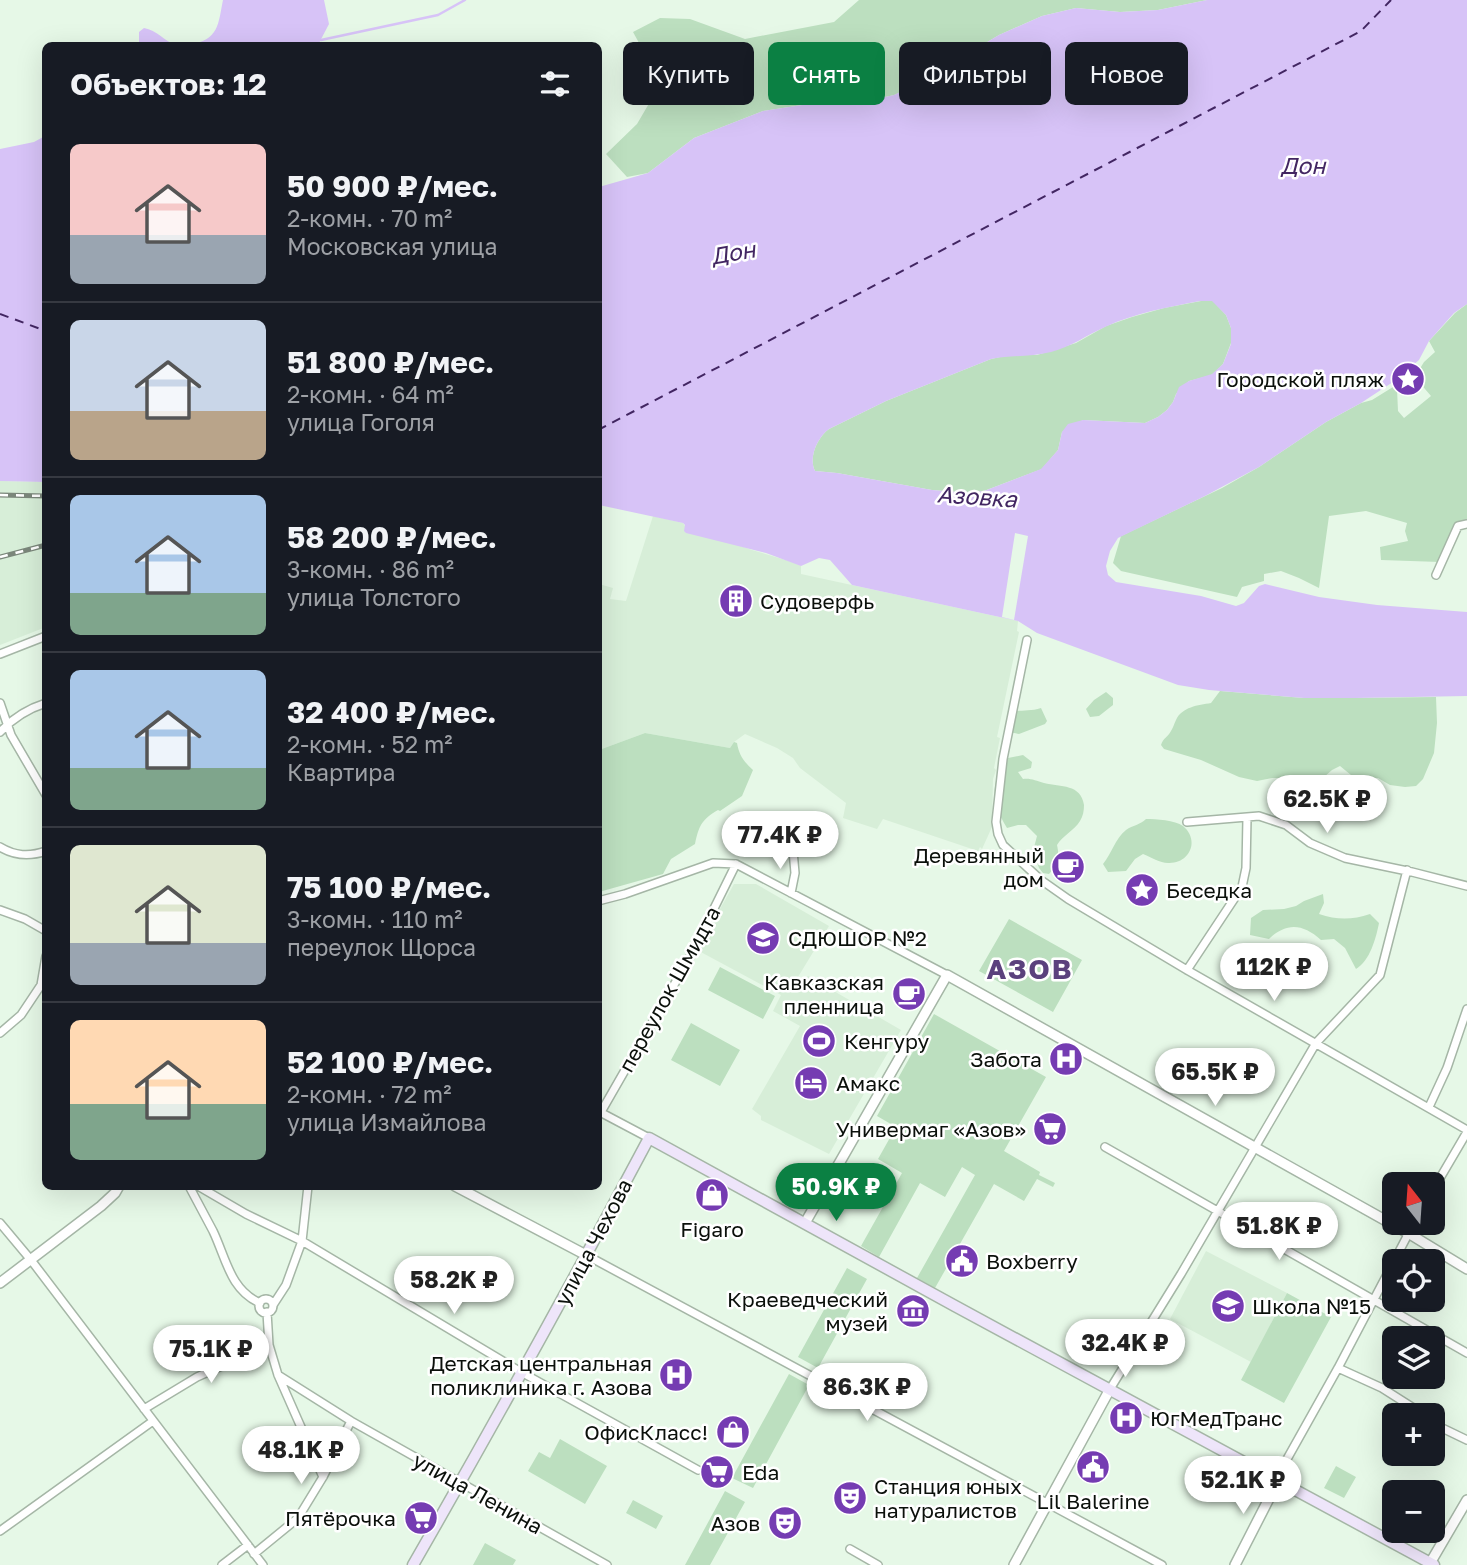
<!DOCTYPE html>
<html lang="ru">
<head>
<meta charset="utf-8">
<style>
  :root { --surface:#171b24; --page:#242831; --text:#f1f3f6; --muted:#9ea1a6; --line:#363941; --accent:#0b8043 }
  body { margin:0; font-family:"Golos Text",sans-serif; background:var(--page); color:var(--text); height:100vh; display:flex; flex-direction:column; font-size:26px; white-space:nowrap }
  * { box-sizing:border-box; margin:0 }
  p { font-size:23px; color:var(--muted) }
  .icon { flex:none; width:38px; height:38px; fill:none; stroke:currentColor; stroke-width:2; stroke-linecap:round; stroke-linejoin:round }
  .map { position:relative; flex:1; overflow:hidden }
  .drawer { position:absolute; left:42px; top:42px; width:560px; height:1148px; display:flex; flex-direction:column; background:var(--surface); border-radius:10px; box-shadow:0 7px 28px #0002 }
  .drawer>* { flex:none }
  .hud { position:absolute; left:623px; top:42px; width:665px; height:63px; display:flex; gap:14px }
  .needle { width:46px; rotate:343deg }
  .fabs { position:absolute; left:1382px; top:1172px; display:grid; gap:14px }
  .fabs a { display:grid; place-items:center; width:63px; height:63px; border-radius:10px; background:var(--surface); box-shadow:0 7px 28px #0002; font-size:35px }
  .price { position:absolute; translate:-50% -60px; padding:0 16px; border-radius:24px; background:#fff; color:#222; font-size:23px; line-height:46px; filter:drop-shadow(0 2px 4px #0008) }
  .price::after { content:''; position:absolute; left:50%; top:42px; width:21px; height:16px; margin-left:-10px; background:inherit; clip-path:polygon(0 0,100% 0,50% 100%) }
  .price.current { background:var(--accent); color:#fff }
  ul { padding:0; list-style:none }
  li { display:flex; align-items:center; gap:21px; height:175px; padding:0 28px }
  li+li { border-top:2px solid var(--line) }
  li span { display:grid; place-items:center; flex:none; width:196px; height:140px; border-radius:10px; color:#555 }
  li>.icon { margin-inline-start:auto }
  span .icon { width:84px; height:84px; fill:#fffc; stroke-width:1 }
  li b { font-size:30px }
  h2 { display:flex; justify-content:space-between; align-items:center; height:84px; padding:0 28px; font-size:30px }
  .tag { padding:0 24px; border-radius:10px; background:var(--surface); box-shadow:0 7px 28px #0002; font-size:24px; line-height:63px }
  .tag.current { background:var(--accent); color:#fff }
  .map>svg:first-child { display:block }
  .built { fill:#d7eed8 }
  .green { fill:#bcdfbf }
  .water { fill:#d7c3f7; fill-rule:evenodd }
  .pier { fill:#e6f8e7 }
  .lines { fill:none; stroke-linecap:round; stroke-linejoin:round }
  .stream { stroke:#d7c3f7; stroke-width:2.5 }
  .ferry { stroke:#422662; stroke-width:2; stroke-dasharray:9 7; stroke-linecap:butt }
  .minor-casing { stroke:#a5b6a6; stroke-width:10 }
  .tertiary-casing { stroke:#a5b6a6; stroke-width:12 }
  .secondary-casing { stroke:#a5b6a6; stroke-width:13 }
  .minor { stroke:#fff; stroke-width:7 }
  .tertiary { stroke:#fff; stroke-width:9 }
  .secondary { stroke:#eee5fa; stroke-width:10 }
  .rail-casing { stroke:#7b877b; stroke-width:5 }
  .rail { stroke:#fff; stroke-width:2.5; stroke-dasharray:8; stroke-linecap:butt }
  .labels { text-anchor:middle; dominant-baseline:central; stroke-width:5; stroke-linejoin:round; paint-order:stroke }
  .poi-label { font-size:21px; fill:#0b100b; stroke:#fff; text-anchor:end }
  .street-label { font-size:21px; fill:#0b100b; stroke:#fff }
  .water-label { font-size:23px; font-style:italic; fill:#422662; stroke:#fff }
  .district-label { font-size:28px; font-weight:bold; letter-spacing:2px; fill:#5b417d; stroke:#fff }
</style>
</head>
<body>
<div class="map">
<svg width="1467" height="1565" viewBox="0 0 1467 1565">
  <rect width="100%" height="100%" fill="#e6f8e7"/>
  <path class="built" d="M0,481L45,482L46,627L0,645Z
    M653,516L683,523L685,526L752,550L796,563L801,566V574L1018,621L1017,631L1019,632L997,737L1000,738L994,768L996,770L993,779L992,827L982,849L980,847L978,851L883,819L877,829L843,818L846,803L800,768L793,758L777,748L745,734L734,742L730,748L645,733L599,750V584L613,588L610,599L626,601Z
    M734,884H756L829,926L798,977L803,981L808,976L901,1030L829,1154L761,1120V1116L752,1109L800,1026L773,1011L781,995L697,950Z
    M1206,1251L1287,1293L1251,1362L1170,1319Z"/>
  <path class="green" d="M859,0H1207L1158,10L1120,12L1076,8L1042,16L999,35L913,86L894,95L867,101L802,105L763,111L694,138L648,173L627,177L606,154L637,124L661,83L633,32L660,18L690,19L745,39L834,22Z
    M1201,301H1213L1226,315L1231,328V343L1223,364L1212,375L1189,381L1176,394L1173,402L1167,410L1158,417L1145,423L1083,420L1062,432L1058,450L1042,469L984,491L968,493L932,490L837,473L815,471C808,457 818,437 829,429L886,401L991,359L1009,355H1037L1076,343L1106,326L1132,317L1164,308Z
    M1467,304V527L1454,530L1440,562L1381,560L1380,547L1408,541L1405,531L1407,523L1366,511L1329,516L1319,588L1299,578L1281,571L1264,574V581L1242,587L1237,597L1121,571L1113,563L1121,536L1222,488L1259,467L1326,422L1361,403L1372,400L1393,387L1397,389L1398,411L1404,418L1431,396L1419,382L1416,375L1424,362L1435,352L1429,341L1455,313Z
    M1220,691L1304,698H1355L1436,697L1437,723L1434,753L1423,779L1416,786L1405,787L1390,785L1378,778L1366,779L1351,775L1340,766L1332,770L1315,785L1286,778H1272L1257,781L1239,777L1201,760L1164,749L1161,745C1163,738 1168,737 1171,731C1173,728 1174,724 1176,720C1182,707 1198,705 1211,703Z
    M1106,692L1113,698V705L1099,716L1090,717L1086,709L1094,700Z
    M1041,708L1047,721L1045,724L1019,734L1009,732V713C1020,709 1029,712 1041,708Z
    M645,733L730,748L734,742L737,743C739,755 744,762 753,770L742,796L720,811L718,810C701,820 699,826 695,844L671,859L663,874L599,892V750Z
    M1023,755L1032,762L1031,768L1018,772L1023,779C1031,778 1036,781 1044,783C1061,787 1081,784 1084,805C1084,811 1083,816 1080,821C1074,831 1063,835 1057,845C1060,858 1058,865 1049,874L1043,873L1039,868L1033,851L1037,836L1026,825H1018L1007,828C990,799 992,790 1003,759Z
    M1146,819C1156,819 1175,820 1183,826C1200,840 1190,864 1168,863C1160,863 1151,857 1143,854L1135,859L1126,871L1108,872L1103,864C1112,853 1115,839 1126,830C1133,825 1140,825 1146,819Z
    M1323,894L1324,903L1319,914C1337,920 1352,920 1370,914L1379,923C1376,938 1370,961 1356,969L1345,948L1334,939L1321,940C1303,924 1287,922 1269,939L1250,935L1251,918L1263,910L1284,909L1296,906L1304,901Z
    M1009,919L1082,960L1053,1012L979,971Z
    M720,967L775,996L763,1019L708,990Z
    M934,1014L1046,1077L1004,1151L1040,1172L1039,1175L1055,1183L1053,1187L1037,1179L1024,1201L994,1184L935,1288L917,1278L975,1175L962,1167L945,1197L920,1183L879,1257L861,1246L902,1173L878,1159L896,1127L877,1116Z
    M691,1023L740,1050L720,1086L671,1060Z
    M847,1268L867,1279L818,1368L798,1357Z
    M1287,1293L1331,1317L1284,1403L1241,1380Z
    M789,1374L809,1385L753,1488L732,1478Z
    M560,1439L607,1466L585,1504L528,1471L539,1452L550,1458Z
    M1336,1466L1356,1477L1344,1498L1324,1488Z
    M725,1491L745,1502L710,1565H685Z
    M633,1500L663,1516L656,1529L626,1513Z
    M485,1543L516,1560L513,1565H473Z"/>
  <path class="water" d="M223,0H324L329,24L318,45H190C219,39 218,25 223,0Z
    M1207,0H1467V304L1454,313L1429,341L1419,360L1393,382L1361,403L1326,422L1259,467L1205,496L1118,538L1110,551L1106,566L1108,575L1116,582L1201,596L1236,606L1244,603L1259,586L1265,584L1319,597L1377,605L1467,612V696L1355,698H1304L1209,690L1178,685L1037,633L1018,621L852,585L830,560L819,558L801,566L766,553L686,533L684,531L685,525L683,523L599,505V187L648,173L694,138L763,111L802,105L867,101L894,95L913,86L999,35L1042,16L1076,8L1120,12L1158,10ZM1200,301H1212L1226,315L1231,328V344L1223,364L1212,374L1189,381L1179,387L1173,402L1167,410L1158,417L1145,423L1083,420L1068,424L1062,432L1058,450L1041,469L984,491L968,493L932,490L837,473L815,471C808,457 818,437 829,429L886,401L991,359C1011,355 1031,357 1051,352C1071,347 1087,335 1105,327C1135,313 1168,307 1200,301Z
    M144,28C157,30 164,41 176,45H139V32Z
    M45,136V482L0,481V149L34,142Z"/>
  <path class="pier" d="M1015,533L1028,536L1014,620L1002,617Z"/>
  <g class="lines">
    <path class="stream" d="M321,40L438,15L465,0"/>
    <path class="ferry" d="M0,314L46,331
      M598,430L1361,31L1391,0"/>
    <g class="minor-casing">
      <path id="minor" d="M1436,575L1458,526L1467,524
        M1027,640L1003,759L996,822L998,834L1003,845L1041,880L1068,899L1187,970L1467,1130
        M0,654L46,636
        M0,703L11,735L46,795
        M0,732C13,718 27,709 46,703
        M790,817L795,873L791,893
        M1187,822L1259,816L1286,825L1310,843L1345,858L1412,872L1467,886
        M0,847C15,856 29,857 46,851
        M598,901L625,894L713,863L736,864L947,975
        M0,910L25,919L46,931
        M1187,970L1242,887L1246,868L1247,818
        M0,1033L21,1015L41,985L46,956
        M1429,1107L1447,1068L1467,1009
        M598,1111L649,1138
        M601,1112L690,957L736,864
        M1105,1147L1467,1353
        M189,1186C197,1201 205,1216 213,1231C226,1258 230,1290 260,1303
        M198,1186L246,1214L302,1241L521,1372L698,1470
        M1433,1190L1467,1132
        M0,1223L31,1260L263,1565
        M586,1255L1162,1565
        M259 1306a7 7 0 1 1 14 0a7 7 0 1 1-14 0Z
        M273,1305L286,1285L302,1241L308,1186
        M267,1312L269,1345L278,1375L323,1477
        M1338,1368L1382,1388L1426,1416
        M278,1375L351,1421L607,1565
        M1110,1389L1181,1274L1316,1043L1380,975L1407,870
        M144,1409L197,1377L269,1345
        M1433,1421L1440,1427L1467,1440
        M1278,1481L1282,1468L1338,1368L1414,1223
        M0,1531L153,1421
        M850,1549L878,1565
        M254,1554L298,1518L323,1477L351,1421
        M222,1565L248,1545"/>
    </g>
    <g class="tertiary-casing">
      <path id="tertiary" d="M455,1186L586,1255
        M805,1223L947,975L1408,1233L1467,1269
        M0,1283L101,1206L115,1193L119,1186
        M1014,1565L1110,1389
        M1235,1565L1278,1481
        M1429,1565L1467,1500"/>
    </g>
    <g class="secondary-casing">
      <path id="secondary" d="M413,1565C494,1424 573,1281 649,1138L955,1306L1434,1565"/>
    </g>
    <use href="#minor" class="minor"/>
    <use href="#tertiary" class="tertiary"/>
    <use href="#secondary" class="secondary"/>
    <g class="rail-casing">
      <path id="rail" d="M0,495L46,496
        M0,557L46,545"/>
    </g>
    <use href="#rail" class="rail"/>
  </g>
  <defs>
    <g id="sight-disc" transform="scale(1.75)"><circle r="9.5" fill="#753cb2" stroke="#fff"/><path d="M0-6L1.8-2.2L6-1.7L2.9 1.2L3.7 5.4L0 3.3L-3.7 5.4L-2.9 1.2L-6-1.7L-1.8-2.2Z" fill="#fff"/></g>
    <g id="building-disc" transform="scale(1.75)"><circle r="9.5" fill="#753cb2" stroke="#fff"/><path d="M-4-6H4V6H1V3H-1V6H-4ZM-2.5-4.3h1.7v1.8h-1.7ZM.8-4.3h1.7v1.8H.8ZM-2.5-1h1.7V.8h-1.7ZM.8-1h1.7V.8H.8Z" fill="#fff"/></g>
    <g id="cafe-disc" transform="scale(1.75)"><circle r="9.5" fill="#753cb2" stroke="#fff"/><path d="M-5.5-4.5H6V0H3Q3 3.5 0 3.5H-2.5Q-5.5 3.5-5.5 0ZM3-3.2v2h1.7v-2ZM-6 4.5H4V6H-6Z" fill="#fff"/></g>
    <g id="school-disc" transform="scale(1.75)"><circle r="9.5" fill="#753cb2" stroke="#fff"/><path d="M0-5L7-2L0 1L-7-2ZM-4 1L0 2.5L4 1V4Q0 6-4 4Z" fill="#fff"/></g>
    <g id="stadium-disc" transform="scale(1.75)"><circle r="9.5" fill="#753cb2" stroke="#fff"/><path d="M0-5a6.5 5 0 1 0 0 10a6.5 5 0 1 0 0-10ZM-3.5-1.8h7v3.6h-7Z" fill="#fff"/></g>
    <g id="hospital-disc" transform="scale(1.75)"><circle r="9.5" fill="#753cb2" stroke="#fff"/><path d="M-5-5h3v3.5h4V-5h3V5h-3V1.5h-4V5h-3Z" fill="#fff"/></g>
    <g id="hotel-disc" transform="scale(1.75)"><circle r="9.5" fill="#753cb2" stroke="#fff"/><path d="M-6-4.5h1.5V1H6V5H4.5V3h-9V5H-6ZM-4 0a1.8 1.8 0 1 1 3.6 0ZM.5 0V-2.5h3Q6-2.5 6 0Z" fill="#fff"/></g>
    <g id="supermarket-disc" transform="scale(1.75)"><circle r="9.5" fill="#753cb2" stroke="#fff"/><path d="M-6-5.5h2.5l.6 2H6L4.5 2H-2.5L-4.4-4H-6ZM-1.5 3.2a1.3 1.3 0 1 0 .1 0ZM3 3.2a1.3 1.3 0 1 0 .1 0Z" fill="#fff"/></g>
    <g id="shop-disc" transform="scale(1.75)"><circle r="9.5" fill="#753cb2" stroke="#fff"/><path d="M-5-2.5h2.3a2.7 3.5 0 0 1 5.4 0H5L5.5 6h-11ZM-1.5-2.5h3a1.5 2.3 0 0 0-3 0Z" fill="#fff"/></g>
    <g id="civic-disc" transform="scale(1.75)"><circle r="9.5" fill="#753cb2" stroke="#fff"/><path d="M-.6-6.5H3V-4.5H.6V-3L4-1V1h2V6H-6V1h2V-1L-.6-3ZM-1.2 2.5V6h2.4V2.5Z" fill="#fff"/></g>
    <g id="museum-disc" transform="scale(1.75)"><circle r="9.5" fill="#753cb2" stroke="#fff"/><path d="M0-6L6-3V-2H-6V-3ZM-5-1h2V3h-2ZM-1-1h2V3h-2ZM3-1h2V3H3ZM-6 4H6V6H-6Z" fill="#fff"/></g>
    <g id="theatre-disc" transform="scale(1.75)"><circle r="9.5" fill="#753cb2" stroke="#fff"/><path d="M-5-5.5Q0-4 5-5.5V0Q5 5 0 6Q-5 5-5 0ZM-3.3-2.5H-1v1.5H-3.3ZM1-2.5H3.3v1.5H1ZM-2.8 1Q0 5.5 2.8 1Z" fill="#fff"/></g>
  </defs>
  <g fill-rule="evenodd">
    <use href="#sight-disc" x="1408" y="379"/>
    <use href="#building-disc" x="736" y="601"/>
    <use href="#cafe-disc" x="1068" y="867"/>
    <use href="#sight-disc" x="1142" y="890"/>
    <use href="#school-disc" x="763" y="938"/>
    <use href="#cafe-disc" x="909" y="994"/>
    <use href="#stadium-disc" x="819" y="1041"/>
    <use href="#hospital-disc" x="1066" y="1059"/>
    <use href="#hotel-disc" x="811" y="1083"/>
    <use href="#supermarket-disc" x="1050" y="1129"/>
    <use href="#shop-disc" x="712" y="1195"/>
    <use href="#civic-disc" x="962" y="1261"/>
    <use href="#school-disc" x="1228" y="1306"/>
    <use href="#museum-disc" x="913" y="1311"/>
    <use href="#hospital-disc" x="676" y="1375"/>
    <use href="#hospital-disc" x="1126" y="1418"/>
    <use href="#shop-disc" x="733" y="1432"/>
    <use href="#civic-disc" x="1093" y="1467"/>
    <use href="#supermarket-disc" x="717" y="1472"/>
    <use href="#theatre-disc" x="850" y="1498"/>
    <use href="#supermarket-disc" x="421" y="1518"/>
    <use href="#theatre-disc" x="785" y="1523"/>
  </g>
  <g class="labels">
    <g class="poi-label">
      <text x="1384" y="379">Городской пляж</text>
      <text x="760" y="601" text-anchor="start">Судоверфь</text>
      <text x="1044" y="855">Деревянный<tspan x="1044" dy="24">дом</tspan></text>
      <text x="1166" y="890" text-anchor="start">Беседка</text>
      <text x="788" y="938" text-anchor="start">СДЮШОР №2</text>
      <text x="884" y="982">Кавказская<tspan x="884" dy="24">пленница</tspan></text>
      <text x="844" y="1041" text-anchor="start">Кенгуру</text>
      <text x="1042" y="1059">Забота</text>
      <text x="836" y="1083" text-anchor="start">Амакс</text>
      <text x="1026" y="1129">Универмаг «Азов»</text>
      <text x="712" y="1229" text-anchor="middle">Figaro</text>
      <text x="986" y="1261" text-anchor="start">Boxberry</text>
      <text x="888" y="1299">Краеведческий<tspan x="888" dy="24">музей</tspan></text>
      <text x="1252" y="1306" text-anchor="start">Школа №15</text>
      <text x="652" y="1363">Детская центральная<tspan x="652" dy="24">поликлиника г. Азова</tspan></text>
      <text x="1150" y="1418" text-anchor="start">ЮгМедТранс</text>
      <text x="708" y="1432">ОфисКласс!</text>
      <text x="742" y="1472" text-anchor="start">Eda</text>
      <text x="874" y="1486" text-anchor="start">Станция юных<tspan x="874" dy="24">натуралистов</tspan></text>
      <text x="1093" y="1501" text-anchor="middle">Lil Balerine</text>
      <text x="396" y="1518">Пятёрочка</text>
      <text x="760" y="1523">Азов</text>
    </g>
    <g class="street-label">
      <text transform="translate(669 989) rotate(-61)">переулок Шмидта</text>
      <text transform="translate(593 1242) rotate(-62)">улица Чехова</text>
      <text transform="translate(478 1493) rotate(29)">улица Ленина</text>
    </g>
    <g class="water-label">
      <text x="1303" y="165">Дон</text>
      <text transform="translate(733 252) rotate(-10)">Дон</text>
      <text transform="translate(977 496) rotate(4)">Азовка</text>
    </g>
    <g class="district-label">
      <text x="1030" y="968">АЗОВ</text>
    </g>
  </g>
</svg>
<div class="fabs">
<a><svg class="needle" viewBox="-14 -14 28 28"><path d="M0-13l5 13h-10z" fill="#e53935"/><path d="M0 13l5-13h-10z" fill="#9ea1a6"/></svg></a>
<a><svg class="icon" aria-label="locate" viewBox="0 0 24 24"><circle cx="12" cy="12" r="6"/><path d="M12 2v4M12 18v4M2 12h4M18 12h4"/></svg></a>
<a><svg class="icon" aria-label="layers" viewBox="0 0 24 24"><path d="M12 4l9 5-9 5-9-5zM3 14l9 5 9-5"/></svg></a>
<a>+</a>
<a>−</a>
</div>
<b class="price" style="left:1327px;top:835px">62.5K ₽</b>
<b class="price" style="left:780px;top:871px">77.4K ₽</b>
<b class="price" style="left:1274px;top:1003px">112K ₽</b>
<b class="price" style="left:1215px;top:1108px">65.5K ₽</b>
<b class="price current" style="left:836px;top:1223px">50.9K ₽</b>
<b class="price" style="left:1279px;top:1262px">51.8K ₽</b>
<b class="price" style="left:454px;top:1316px">58.2K ₽</b>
<b class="price" style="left:1125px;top:1379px">32.4K ₽</b>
<b class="price" style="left:211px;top:1385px">75.1K ₽</b>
<b class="price" style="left:867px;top:1423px">86.3K ₽</b>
<b class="price" style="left:301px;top:1486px">48.1K ₽</b>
<b class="price" style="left:1243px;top:1516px">52.1K ₽</b>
<div class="hud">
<a class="tag">Купить</a>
<a class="tag current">Снять</a>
<a class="tag">Фильтры</a>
<a class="tag">Новое</a>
</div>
<section class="drawer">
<h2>Объектов: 12<svg class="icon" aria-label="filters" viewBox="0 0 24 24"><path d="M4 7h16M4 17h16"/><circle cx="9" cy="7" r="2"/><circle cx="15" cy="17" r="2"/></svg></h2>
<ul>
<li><span style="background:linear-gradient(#f6c9c9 65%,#9aa5b1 0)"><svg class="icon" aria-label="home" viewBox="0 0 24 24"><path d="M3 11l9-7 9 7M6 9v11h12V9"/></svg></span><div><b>50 900 ₽/мес.</b><p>2-комн. · 70 m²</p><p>Московская улица</p></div></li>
<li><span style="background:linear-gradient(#c9d6e8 65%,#b9a48a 0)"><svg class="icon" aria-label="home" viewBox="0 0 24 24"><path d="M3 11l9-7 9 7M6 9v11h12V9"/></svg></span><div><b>51 800 ₽/мес.</b><p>2-комн. · 64 m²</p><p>улица Гоголя</p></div></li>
<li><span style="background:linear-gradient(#a9c7e8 70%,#7fa58c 0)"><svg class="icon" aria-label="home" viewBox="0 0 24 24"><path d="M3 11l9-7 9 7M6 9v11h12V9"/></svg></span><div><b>58 200 ₽/мес.</b><p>3-комн. · 86 m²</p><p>улица Толстого</p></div></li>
<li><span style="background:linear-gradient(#a9c7e8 70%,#7fa58c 0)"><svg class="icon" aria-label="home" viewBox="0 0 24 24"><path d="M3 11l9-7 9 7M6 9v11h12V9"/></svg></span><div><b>32 400 ₽/мес.</b><p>2-комн. · 52 m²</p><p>Квартира</p></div></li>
<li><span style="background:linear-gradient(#dfe7d0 70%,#9aa5b1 0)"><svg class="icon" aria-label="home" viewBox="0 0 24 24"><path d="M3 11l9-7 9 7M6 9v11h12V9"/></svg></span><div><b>75 100 ₽/мес.</b><p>3-комн. · 110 m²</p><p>переулок Щорса</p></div></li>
<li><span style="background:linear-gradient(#ffd9b3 60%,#7fa58c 0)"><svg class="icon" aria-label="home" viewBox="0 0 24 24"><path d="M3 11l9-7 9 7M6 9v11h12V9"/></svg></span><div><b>52 100 ₽/мес.</b><p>2-комн. · 72 m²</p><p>улица Измайлова</p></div></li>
</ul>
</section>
</div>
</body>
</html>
